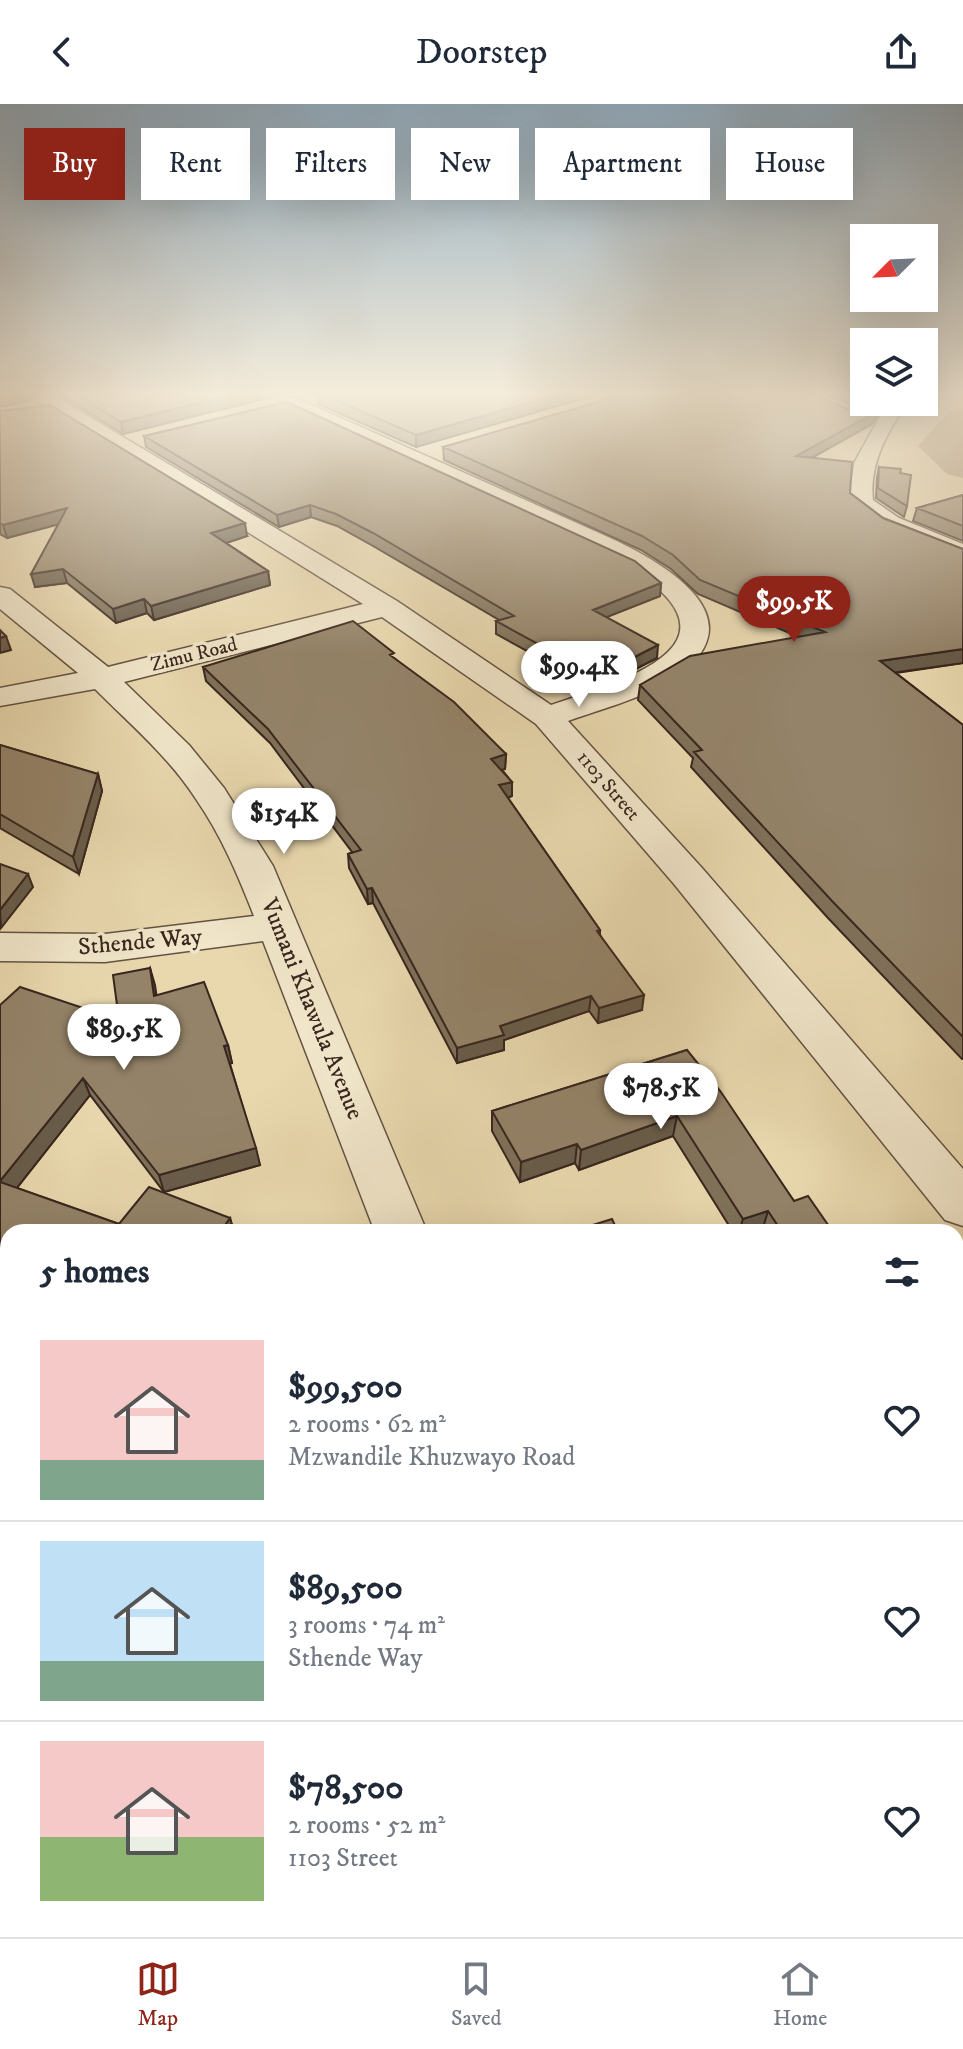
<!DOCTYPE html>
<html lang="en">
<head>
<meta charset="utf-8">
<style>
  :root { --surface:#fff; --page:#f2f2f3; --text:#1f2937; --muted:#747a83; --line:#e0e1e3; --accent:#8f2418 }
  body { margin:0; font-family:"IM FELL DW Pica",serif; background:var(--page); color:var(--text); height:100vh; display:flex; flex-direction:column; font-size:30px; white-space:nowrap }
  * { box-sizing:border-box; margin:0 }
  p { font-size:26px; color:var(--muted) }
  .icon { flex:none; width:44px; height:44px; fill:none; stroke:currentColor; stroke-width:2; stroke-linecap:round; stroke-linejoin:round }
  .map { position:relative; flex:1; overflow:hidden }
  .details { position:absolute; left:0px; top:1120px; width:964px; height:714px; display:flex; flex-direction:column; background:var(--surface); border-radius:24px 24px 0 0; box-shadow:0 8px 32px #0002 }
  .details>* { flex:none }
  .top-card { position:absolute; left:24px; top:24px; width:916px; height:72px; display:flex; gap:16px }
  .needle { width:52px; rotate:246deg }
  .buttons { position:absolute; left:850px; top:120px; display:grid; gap:16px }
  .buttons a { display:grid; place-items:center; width:88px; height:88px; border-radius:0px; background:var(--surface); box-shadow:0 8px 32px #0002; font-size:40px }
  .price { position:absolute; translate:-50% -68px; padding:0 18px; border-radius:28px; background:#fff; color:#222; font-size:26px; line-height:52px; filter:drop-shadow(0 2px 4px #0008) }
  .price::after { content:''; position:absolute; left:50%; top:48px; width:24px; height:18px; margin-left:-12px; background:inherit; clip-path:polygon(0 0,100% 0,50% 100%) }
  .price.active { background:var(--accent); color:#fff }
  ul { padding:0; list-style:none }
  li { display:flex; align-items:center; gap:24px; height:200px; padding:0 40px }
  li+li { border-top:2px solid var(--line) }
  li span { display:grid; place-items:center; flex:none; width:224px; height:160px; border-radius:0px; color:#555 }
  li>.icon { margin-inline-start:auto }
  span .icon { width:96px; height:96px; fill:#fffc; stroke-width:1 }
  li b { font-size:34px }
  h2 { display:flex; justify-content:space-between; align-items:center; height:96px; padding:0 40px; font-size:34px }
  .pill { padding:0 28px; border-radius:0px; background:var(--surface); box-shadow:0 8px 32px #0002; font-size:28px; line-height:72px }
  .pill.active { background:var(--accent); color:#fff }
  header { display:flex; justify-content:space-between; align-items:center; height:104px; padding:0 40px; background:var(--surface); font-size:36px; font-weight:600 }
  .dock { display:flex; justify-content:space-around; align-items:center; height:112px; border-top:2px solid var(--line); background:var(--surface); font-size:22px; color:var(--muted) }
  .dock a { display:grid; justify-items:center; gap:4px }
  .dock .active { color:var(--accent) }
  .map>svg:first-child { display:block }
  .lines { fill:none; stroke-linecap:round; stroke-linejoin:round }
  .river { fill:#ad9b7d; fill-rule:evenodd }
  .minor-casing { stroke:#645242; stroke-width:3 }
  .minor { fill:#f1e6ca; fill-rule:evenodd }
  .wall { fill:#7f715a; stroke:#38261e; stroke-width:2 }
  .shaded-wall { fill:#685c4a; stroke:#38261e; stroke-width:2 }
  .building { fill:#948369; stroke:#38261e; stroke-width:2 }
  .labels { text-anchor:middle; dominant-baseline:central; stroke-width:7; stroke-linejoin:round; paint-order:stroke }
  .far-street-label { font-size:20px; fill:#38261e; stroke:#f1e6ca }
  .street-label { font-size:24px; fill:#38261e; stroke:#f1e6ca }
</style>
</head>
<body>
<header><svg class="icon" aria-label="back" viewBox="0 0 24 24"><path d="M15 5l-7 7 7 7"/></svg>Doorstep<svg class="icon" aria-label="share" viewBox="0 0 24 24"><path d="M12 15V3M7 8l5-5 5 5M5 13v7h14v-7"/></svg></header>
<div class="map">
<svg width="963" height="1833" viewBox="0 0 963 1833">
  <rect width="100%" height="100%" fill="#e9d8ae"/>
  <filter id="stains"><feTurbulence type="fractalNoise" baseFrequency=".0025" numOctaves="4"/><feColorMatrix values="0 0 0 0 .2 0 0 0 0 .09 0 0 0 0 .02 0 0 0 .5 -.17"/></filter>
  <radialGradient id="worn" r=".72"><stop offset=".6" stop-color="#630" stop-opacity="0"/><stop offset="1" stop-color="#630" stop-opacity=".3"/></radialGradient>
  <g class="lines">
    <path class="river" d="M963,304V374L947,370L918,342L949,307Z"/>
    <g class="minor-casing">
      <path id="minor" d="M28,291H53L397,497L551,601C633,574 755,537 620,458L282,302L279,298L282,294H296L606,432C659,456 761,512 677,572C645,594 604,604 568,617L702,764L963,1065V1122L945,1116L674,780L536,620L382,513L124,578L189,641L224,684L273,762L427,1128H375L263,837L105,858L0,857V829L105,830L254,812C238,771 221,731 196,695C169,653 130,620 95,585L0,602V584L78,569L0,505V483L10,485L108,563L363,500Z
        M888,298H908C888,327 869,359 873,396L899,414L963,440V457L881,424L849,399L854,359Z
        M0,1274L8,1277V1333L0,1330Z
        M514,1826H594L593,1833H513Z"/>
    </g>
    <use href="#minor" class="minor"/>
  </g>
  <path class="wall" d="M60,291H279L123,330Z
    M318,291H595L416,343L318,300Z
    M827,291H864V298H886L872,320L812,354L850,389L883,414L963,445V559L896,569L963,621V955H962L828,814L691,663L693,654L638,596L640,581L799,533L698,490L671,465L641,446L444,356L443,343L848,305L855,302Z
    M0,307L247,432L226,439L268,467L270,481L154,516L147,509L116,519L67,479L35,483L58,420L7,434L0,430Z
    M144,332L661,479L660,492L606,513L657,554L618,574L613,569L577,581L540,554L496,530V517L499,516L373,442L337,422L311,413L279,423L146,343Z
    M879,363L907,402L904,413L876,394L877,373Z
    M963,391V437L913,417L917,404Z
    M394,554L506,650L505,665L502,666L512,678V692L508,694L600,826V831L642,906L598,919L589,907L504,936V946L457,959L373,799L368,800L349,764L348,750L352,748L270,639L206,577L203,563Z
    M0,641L98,670L102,687L79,770L0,724Z
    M150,864L156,891L228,941L232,959L230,960L260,1061L164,1088L90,991L17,1084L119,1120L230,1114L234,1128H8V1157L0,1154V901L119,916Z
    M687,946L794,1097L833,1128H762V1127L758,1128H733L673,1032L579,1066L575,1059L520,1078L492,1027V1007Z
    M956,1283L963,1295V1429L956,1419Z
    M0,1434L8,1437V1545L0,1541Z
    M803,1826L898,1833H793Z"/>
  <path class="shaded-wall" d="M0,291H29L30,297L0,303Z
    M231,291H279L123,330L121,318Z
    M556,291H595L416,343V331Z
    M924,291H934L924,298Z
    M882,298H886L872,320L793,364L796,352Z
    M310,401L311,413L279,423L277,411Z
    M67,404L71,417L7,434L3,421Z
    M245,419L247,432L214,443L211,429Z
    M63,465L67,479L35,483L31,470Z
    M268,467L270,481L154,516L151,502Z
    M661,479L660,492L592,519L593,506Z
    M144,495L147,509L116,519L113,505Z
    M6,532L11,546L0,549V534Z
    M658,541L657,554L618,574L619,561Z
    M963,545V559L877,571L880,557Z
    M614,555L613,569L577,581L578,567Z
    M506,650L505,665L491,669V655Z
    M98,670L102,687L79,770L73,753Z
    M512,678V692L499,696V681Z
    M28,770L33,783L1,824L0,806Z
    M372,784L373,799L368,800L367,785Z
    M150,864L155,881L159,909L154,892Z
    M644,891L642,906L598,919L599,904Z
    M591,892L589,907L504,936V946L457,959V944L500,922Z
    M228,941L232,959L228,960L224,942Z
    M83,974L90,991L8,1095L0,1077Z
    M677,1012L673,1032L579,1066L581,1046Z
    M577,1040L575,1059L520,1078L521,1058Z
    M256,1044L260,1061L164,1088L159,1071Z
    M768,1107L762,1127L739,1128L743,1115Z
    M230,1114L234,1128H220Z
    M184,1826H197L194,1833H181Z"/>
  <path class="building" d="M76,291H231L121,318Z
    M324,291H556L416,331Z
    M622,291H815L848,305L861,299L859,291H864V298H882L875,309L796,352L852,358L850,389L883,414L963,445V545L880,557L963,621V933L833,798L694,648L702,646L640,581L690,552L825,528L700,476L673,451L642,432L443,343Z
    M287,298L635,457L661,479L593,506L658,541L619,561L614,555L578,567L540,541L496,517L514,512L373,429L336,410L310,401L277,411L144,332Z
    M50,301L245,419L211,429L268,467L151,502L144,495L113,505L63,465L31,470L67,404L3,421L0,419V307Z
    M879,363L901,365L900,369L911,371L907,402L878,384Z
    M963,391V422L917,404Z
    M353,517L394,549L390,551L454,598L506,650L491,655L512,678L499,681L600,826L597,827L644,891L599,904L591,892L500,922L504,931L457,944L372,784L367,785L348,750L361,746L268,625L203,563Z
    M0,526L6,532L0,534Z
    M0,641L98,670L73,753L0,710Z
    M0,760L28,770L0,806Z
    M150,864L154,892L204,878L228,941L224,942L256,1044L159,1071L83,974L0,1077V901L20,883L119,916L113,871Z
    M687,946L721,988L794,1097L808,1092L833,1128H782L768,1107L743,1115L677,1012L581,1046L577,1040L521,1058L492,1007Z
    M0,1078L119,1120L149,1083L230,1114L220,1128H8V1143L0,1141Z
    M612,1115L618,1128H570Z
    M956,1283L963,1295V1395L956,1385Z
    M0,1434L8,1437V1536L0,1532Z
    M2,1718L8,1720V1826H184L181,1833H0V1722Z
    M803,1826H896L898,1833H804Z"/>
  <linearGradient id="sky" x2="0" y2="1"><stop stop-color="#90aabd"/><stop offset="0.53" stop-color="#f5eddb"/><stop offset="1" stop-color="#f5eddb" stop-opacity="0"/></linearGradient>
  <rect width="963" height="548" fill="url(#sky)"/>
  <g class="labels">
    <g class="far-street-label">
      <text transform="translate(194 551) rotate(-14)">Zimu Road</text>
      <text transform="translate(608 682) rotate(49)">1103 Street</text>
    </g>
    <g class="street-label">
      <text transform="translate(140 838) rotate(-5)">Sthende Way</text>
      <text transform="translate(312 905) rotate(68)">Vumani Khawula Avenue</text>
    </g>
  </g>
  <rect width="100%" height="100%" filter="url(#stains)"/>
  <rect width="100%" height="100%" fill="url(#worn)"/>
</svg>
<div class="buttons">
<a><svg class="needle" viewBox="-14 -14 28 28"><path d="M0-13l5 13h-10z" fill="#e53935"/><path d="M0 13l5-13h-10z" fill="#747a83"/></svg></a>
<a><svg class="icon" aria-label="layers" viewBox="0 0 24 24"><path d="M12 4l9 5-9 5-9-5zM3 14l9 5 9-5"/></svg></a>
</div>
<b class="price active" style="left:794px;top:540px">$99.5K</b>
<b class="price" style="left:579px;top:605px">$99.4K</b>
<b class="price" style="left:284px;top:752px">$154K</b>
<b class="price" style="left:124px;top:968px">$89.5K</b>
<b class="price" style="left:661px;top:1027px">$78.5K</b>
<div class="top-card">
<a class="pill active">Buy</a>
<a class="pill">Rent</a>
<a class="pill">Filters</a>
<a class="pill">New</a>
<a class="pill">Apartment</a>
<a class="pill">House</a>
</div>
<section class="details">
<h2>5 homes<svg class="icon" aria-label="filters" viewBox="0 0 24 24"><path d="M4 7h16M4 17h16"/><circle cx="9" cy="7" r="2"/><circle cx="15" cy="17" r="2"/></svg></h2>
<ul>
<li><span style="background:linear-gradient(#f6c9c9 75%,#7fa58c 0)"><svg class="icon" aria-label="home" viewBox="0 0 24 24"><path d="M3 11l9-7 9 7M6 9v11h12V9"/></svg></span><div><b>$99,500</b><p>2 rooms · 62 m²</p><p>Mzwandile Khuzwayo Road</p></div><svg class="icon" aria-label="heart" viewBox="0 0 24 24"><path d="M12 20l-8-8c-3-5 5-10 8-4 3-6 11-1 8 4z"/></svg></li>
<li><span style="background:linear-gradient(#bfe0f5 75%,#7fa58c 0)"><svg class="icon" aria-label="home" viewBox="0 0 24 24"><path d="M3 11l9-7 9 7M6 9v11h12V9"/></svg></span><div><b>$89,500</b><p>3 rooms · 74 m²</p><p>Sthende Way</p></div><svg class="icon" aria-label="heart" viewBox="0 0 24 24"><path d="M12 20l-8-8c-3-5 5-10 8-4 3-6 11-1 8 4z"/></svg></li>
<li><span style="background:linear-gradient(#f6c9c9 60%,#8fb573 0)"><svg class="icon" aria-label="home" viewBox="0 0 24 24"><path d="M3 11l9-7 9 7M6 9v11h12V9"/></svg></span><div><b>$78,500</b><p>2 rooms · 52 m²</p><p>1103 Street</p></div><svg class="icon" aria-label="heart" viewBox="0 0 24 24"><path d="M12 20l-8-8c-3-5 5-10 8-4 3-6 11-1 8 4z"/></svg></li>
</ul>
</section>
</div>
<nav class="dock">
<a class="active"><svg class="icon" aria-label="map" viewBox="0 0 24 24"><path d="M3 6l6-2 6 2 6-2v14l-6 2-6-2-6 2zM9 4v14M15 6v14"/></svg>Map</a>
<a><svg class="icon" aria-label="saved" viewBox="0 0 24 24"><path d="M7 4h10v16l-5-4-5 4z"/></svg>Saved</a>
<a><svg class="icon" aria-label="home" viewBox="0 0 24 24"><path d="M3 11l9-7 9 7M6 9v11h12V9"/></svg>Home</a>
</nav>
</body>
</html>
